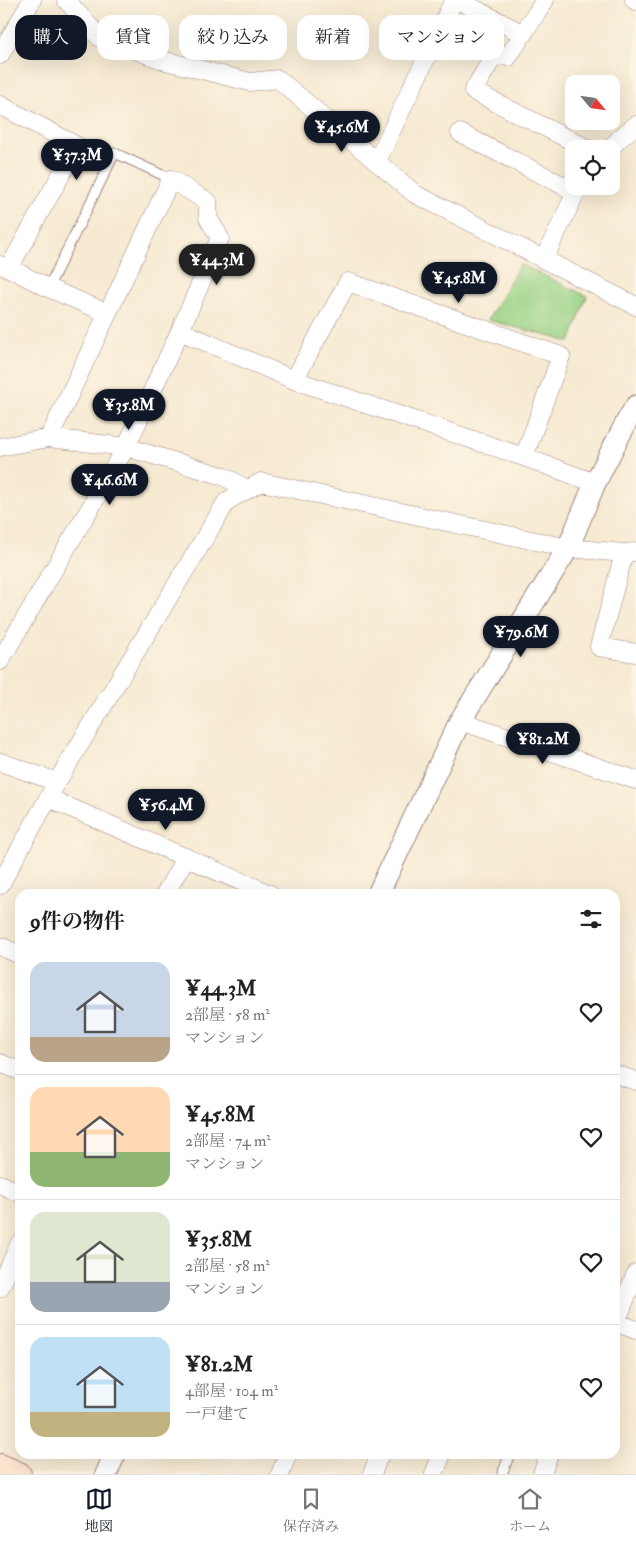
<!DOCTYPE html>
<html lang="ja">
<head>
<meta charset="utf-8">
<style>
  :root { --surface:#fff; --page:#f6f6f6; --text:#222; --muted:#767676; --line:#e0e0e0; --accent:#111827 }
  body { margin:0; font-family:"IM FELL Double Pica","Noto Serif JP",serif; background:var(--page); color:var(--text); height:100vh; display:flex; flex-direction:column; font-size:19px; white-space:nowrap }
  * { box-sizing:border-box; margin:0 }
  p { font-size:16px; color:var(--muted) }
  .icon { flex:none; width:28px; height:28px; fill:none; stroke:currentColor; stroke-width:2; stroke-linecap:round; stroke-linejoin:round }
  .map { position:relative; flex:1; overflow:hidden }
  .drawer { position:absolute; left:15px; top:889px; width:605px; height:570px; display:flex; flex-direction:column; background:var(--surface); border-radius:15px; box-shadow:0 5px 20px #0002 }
  .drawer>* { flex:none }
  .hud { position:absolute; left:15px; top:15px; width:606px; height:45px; display:flex; gap:10px }
  .needle { width:32px; rotate:119deg }
  .controls { position:absolute; left:565px; top:75px; display:grid; gap:10px }
  .controls a { display:grid; place-items:center; width:55px; height:55px; border-radius:10px; background:var(--surface); box-shadow:0 5px 20px #0002; font-size:25px }
  .price { position:absolute; translate:-50% -42px; padding:0 11px; border-radius:18px; background:var(--accent); color:#fff; font-size:16px; line-height:32px; filter:drop-shadow(0 1px 2px #0008) }
  .price::after { content:''; position:absolute; left:50%; top:30px; width:15px; height:11px; margin-left:-8px; background:inherit; clip-path:polygon(0 0,100% 0,50% 100%) }
  .price.selected { background:#222; color:#fff }
  ul { padding:0; list-style:none }
  li { display:flex; align-items:center; gap:15px; height:125px; padding:0 15px }
  li+li { border-top:1px solid var(--line) }
  li span { display:grid; place-items:center; flex:none; width:140px; height:100px; border-radius:15px; color:#555 }
  li>.icon { margin-inline-start:auto }
  span .icon { width:60px; height:60px; fill:#fffc; stroke-width:1 }
  li b { font-size:21px }
  h2 { display:flex; justify-content:space-between; align-items:center; height:60px; padding:0 15px; font-size:21px }
  .chip { padding:0 18px; border-radius:15px; background:var(--surface); box-shadow:0 5px 20px #0002; font-size:18px; line-height:45px }
  .chip.selected { background:var(--accent); color:#fff }
  .dock { display:flex; justify-content:space-around; align-items:center; height:70px; border-top:1px solid var(--line); background:var(--surface); font-size:14px; color:var(--muted) }
  .dock a { display:grid; justify-items:center; gap:2px }
  .dock .selected { color:var(--accent) }
  .map>svg:first-child { display:block }
  .green { fill:#99d285; stroke:#727858 }
  .lines { fill:none; stroke-linecap:round; stroke-linejoin:round }
  .service-casing { stroke:#a0847e; stroke-width:11 }
  .minor-casing { stroke:#a0847e; stroke-width:19 }
  .tertiary-casing { stroke:#a0847e; stroke-width:23 }
  .secondary-casing { stroke:#a0847e; stroke-width:26 }
  .service { stroke:#fff; stroke-width:9 }
  .minor { stroke:#fff; stroke-width:18 }
  .tertiary { stroke:#fff; stroke-width:21 }
  .secondary { stroke:#fce5cf; stroke-width:24 }
</style>
</head>
<body>
<div class="map">
<svg width="636" height="1474" viewBox="0 0 636 1474">
  <rect width="100%" height="100%" fill="#fcf5e5"/>
  <filter id="ink" filterUnits="userSpaceOnUse"><feTurbulence type="fractalNoise" baseFrequency=".02" numOctaves="2"/><feDisplacementMap in="SourceGraphic" scale="10" xChannelSelector="R" yChannelSelector="G"/><feConvolveMatrix kernelMatrix="1 2 1 2 8 2 1 2 1" color-interpolation-filters="sRGB"/></filter>
  <filter id="wash" filterUnits="userSpaceOnUse"><feTurbulence type="fractalNoise" baseFrequency=".0096" numOctaves="4" result="noise"/><feDisplacementMap in="SourceGraphic" scale="20" xChannelSelector="R" yChannelSelector="G"/><feGaussianBlur stdDeviation="1.12" result="paint"/><feColorMatrix in="noise" values="0 0 0 0 0 0 0 0 0 0 0 0 0 0 0 0 0 1.4 0 .05"/><feComposite in="paint" operator="in"/></filter>
  <g filter="url(#wash)">
    <rect width="100%" height="100%" fill="#f6ead2"/>
    <path class="green" d="M520,264L587,296L570,342L488,320Z"/>
  </g>
  <g filter="url(#ink)">
    <g class="lines">
      <g class="service-casing">
        <path id="service" d="M48,288L115,153L171,179
          M502,1474L510,1454"/>
      </g>
      <g class="minor-casing">
        <path id="minor" d="M66,0L100,38L166,61L250,82L278,79L415,194L636,306
          M458,0L523,34
          M545,0L508,57L495,54L473,91L588,149
          M634,0L636,1
          M0,55L32,0
          M0,105L77,146L9,268L0,265
          M460,133L576,192
          M610,149L618,140L636,125
          M377,161L454,0
          M544,259L579,186
          M9,268L48,288L107,313
          M294,380L348,282L561,356L524,457
          M49,438L171,179L208,202V218L220,238L180,331L294,380L524,457L595,483
          M0,447L49,438L126,447L223,476L247,489
          M624,553L599,647L636,653
          M0,661L126,447L180,331
          M460,721L636,780
          M0,762L57,782
          M48,798L270,894
          M0,885L57,782L227,501L261,482L568,548L624,553L636,552
          M165,894L186,857
          M0,946L20,955
          M0,1063L20,1071
          M615,1074L636,1081
          M0,1184L20,1193
          M0,1288L20,1243
          M615,1322L636,1330
          M615,1325L636,1273
          M280,1474L288,1454
          M372,1474L380,1454
          M434,1474L442,1454
          M542,1474L549,1454"/>
      </g>
      <g class="tertiary-casing">
        <path id="tertiary" d="M378,894L460,721L568,548L595,483L627,421L636,406
          M106,1474L115,1454"/>
      </g>
      <g class="secondary-casing">
        <path id="secondary" d="M0,1466L19,1474"/>
      </g>
      <use href="#service" class="service"/>
      <use href="#minor" class="minor"/>
      <use href="#tertiary" class="tertiary"/>
      <use href="#secondary" class="secondary"/>
    </g>
  </g>
</svg>
<div class="controls">
<a><svg class="needle" viewBox="-14 -14 28 28"><path d="M0-13l5 13h-10z" fill="#e53935"/><path d="M0 13l5-13h-10z" fill="#767676"/></svg></a>
<a><svg class="icon" aria-label="locate" viewBox="0 0 24 24"><circle cx="12" cy="12" r="6"/><path d="M12 2v4M12 18v4M2 12h4M18 12h4"/></svg></a>
</div>
<b class="price" style="left:342px;top:153px">¥45.6M</b>
<b class="price" style="left:77px;top:181px">¥37.3M</b>
<b class="price selected" style="left:217px;top:286px">¥44.3M</b>
<b class="price" style="left:459px;top:304px">¥45.8M</b>
<b class="price" style="left:129px;top:431px">¥35.8M</b>
<b class="price" style="left:110px;top:506px">¥46.6M</b>
<b class="price" style="left:521px;top:658px">¥79.6M</b>
<b class="price" style="left:543px;top:765px">¥81.2M</b>
<b class="price" style="left:166px;top:831px">¥56.4M</b>
<div class="hud">
<a class="chip selected">購入</a>
<a class="chip">賃貸</a>
<a class="chip">絞り込み</a>
<a class="chip">新着</a>
<a class="chip">マンション</a>
</div>
<section class="drawer">
<h2>9件の物件<svg class="icon" aria-label="filters" viewBox="0 0 24 24"><path d="M4 7h16M4 17h16"/><circle cx="9" cy="7" r="2"/><circle cx="15" cy="17" r="2"/></svg></h2>
<ul>
<li><span style="background:linear-gradient(#c9d6e8 75%,#b9a48a 0)"><svg class="icon" aria-label="home" viewBox="0 0 24 24"><path d="M3 11l9-7 9 7M6 9v11h12V9"/></svg></span><div><b>¥44.3M</b><p>2部屋 · 58 m²</p><p>マンション</p></div><svg class="icon" aria-label="heart" viewBox="0 0 24 24"><path d="M12 20l-8-8c-3-5 5-10 8-4 3-6 11-1 8 4z"/></svg></li>
<li><span style="background:linear-gradient(#ffd9b3 65%,#8fb573 0)"><svg class="icon" aria-label="home" viewBox="0 0 24 24"><path d="M3 11l9-7 9 7M6 9v11h12V9"/></svg></span><div><b>¥45.8M</b><p>2部屋 · 74 m²</p><p>マンション</p></div><svg class="icon" aria-label="heart" viewBox="0 0 24 24"><path d="M12 20l-8-8c-3-5 5-10 8-4 3-6 11-1 8 4z"/></svg></li>
<li><span style="background:linear-gradient(#dfe7d0 70%,#9aa5b1 0)"><svg class="icon" aria-label="home" viewBox="0 0 24 24"><path d="M3 11l9-7 9 7M6 9v11h12V9"/></svg></span><div><b>¥35.8M</b><p>2部屋 · 58 m²</p><p>マンション</p></div><svg class="icon" aria-label="heart" viewBox="0 0 24 24"><path d="M12 20l-8-8c-3-5 5-10 8-4 3-6 11-1 8 4z"/></svg></li>
<li><span style="background:linear-gradient(#bfe0f5 75%,#c2b280 0)"><svg class="icon" aria-label="home" viewBox="0 0 24 24"><path d="M3 11l9-7 9 7M6 9v11h12V9"/></svg></span><div><b>¥81.2M</b><p>4部屋 · 104 m²</p><p>一戸建て</p></div><svg class="icon" aria-label="heart" viewBox="0 0 24 24"><path d="M12 20l-8-8c-3-5 5-10 8-4 3-6 11-1 8 4z"/></svg></li>
</ul>
</section>
</div>
<nav class="dock">
<a class="selected"><svg class="icon" aria-label="map" viewBox="0 0 24 24"><path d="M3 6l6-2 6 2 6-2v14l-6 2-6-2-6 2zM9 4v14M15 6v14"/></svg>地図</a>
<a><svg class="icon" aria-label="saved" viewBox="0 0 24 24"><path d="M7 4h10v16l-5-4-5 4z"/></svg>保存済み</a>
<a><svg class="icon" aria-label="home" viewBox="0 0 24 24"><path d="M3 11l9-7 9 7M6 9v11h12V9"/></svg>ホーム</a>
</nav>
</body>
</html>
